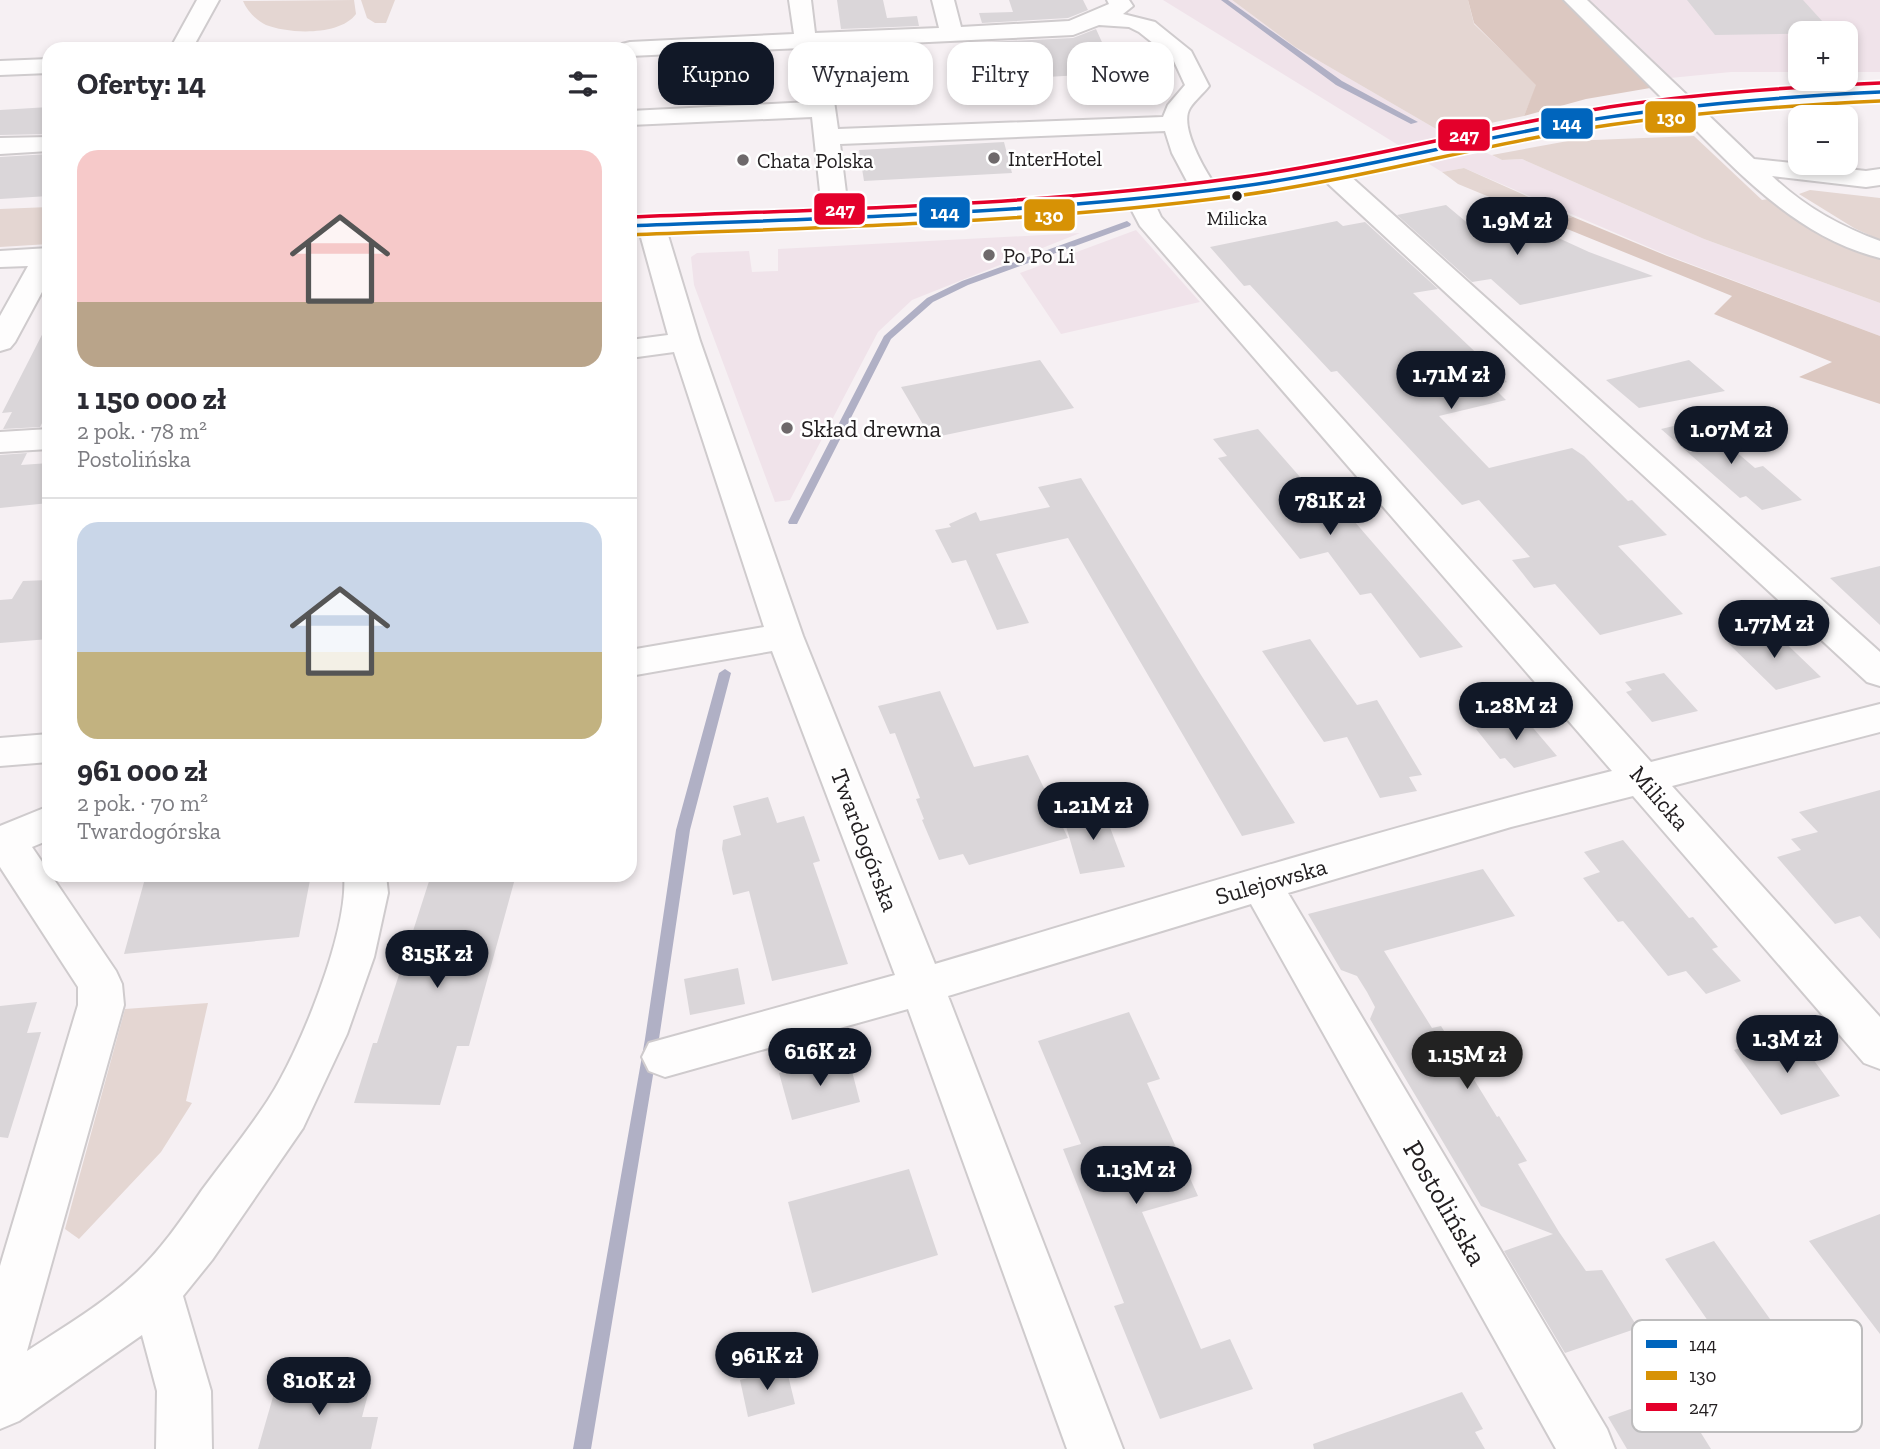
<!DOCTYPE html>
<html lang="pl">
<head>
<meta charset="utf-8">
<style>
  :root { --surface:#fff; --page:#f7f7f7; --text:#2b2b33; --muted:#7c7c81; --line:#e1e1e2; --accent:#111827 }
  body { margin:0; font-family:"Zilla Slab",serif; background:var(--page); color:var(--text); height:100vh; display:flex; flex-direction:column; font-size:26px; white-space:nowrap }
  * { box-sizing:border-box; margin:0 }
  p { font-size:23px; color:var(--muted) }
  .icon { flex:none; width:38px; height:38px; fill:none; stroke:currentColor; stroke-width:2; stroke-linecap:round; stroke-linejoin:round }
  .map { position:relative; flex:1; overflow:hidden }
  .sheet { position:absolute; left:42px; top:42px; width:595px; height:840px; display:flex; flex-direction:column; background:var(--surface); border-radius:21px; box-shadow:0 4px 10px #0003 }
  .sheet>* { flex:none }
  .top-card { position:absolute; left:658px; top:42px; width:665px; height:63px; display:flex; gap:14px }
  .controls { position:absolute; left:1788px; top:21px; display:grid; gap:14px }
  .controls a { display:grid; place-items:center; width:70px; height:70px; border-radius:14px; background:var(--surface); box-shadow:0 4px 10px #0003; font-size:35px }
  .price { position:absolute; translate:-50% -60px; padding:0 16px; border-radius:24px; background:var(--accent); color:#fff; font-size:23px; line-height:46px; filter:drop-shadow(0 2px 4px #0008) }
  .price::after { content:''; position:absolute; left:50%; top:42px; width:21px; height:16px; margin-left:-10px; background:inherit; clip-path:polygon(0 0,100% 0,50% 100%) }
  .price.active { background:#222; color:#fff }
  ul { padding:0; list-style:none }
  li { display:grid; align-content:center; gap:14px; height:371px; padding:0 35px }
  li+li { border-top:2px solid var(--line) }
  li span { display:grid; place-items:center; height:217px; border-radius:21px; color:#555 }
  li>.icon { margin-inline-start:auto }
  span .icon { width:126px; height:126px; fill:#fffc; stroke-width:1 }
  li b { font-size:30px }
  h2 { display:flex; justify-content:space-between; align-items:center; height:84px; padding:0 35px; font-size:30px }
  .tag { padding:0 24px; border-radius:21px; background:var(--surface); box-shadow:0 4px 10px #0003; font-size:24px; line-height:63px }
  .tag.active { background:var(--accent); color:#fff }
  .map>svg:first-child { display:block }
  .built { fill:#f0e3ea }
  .green { fill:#e4d6d2 }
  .forest { fill:#dcc8c1 }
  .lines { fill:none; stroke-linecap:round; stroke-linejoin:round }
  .stream { fill:#b0b0c5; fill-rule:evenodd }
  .building { fill:#dad6d9 }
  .minor-casing { stroke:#cfcbcd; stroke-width:4 }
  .minor { fill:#fefdfd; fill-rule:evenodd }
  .bus-1-casing { stroke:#fff; stroke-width:7 }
  .bus-2-casing { stroke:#fff; stroke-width:7 }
  .bus-3-casing { stroke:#fff; stroke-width:7 }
  .bus-1 { stroke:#0065bd; stroke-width:3.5 }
  .bus-2 { stroke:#d79205; stroke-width:3.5 }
  .bus-3 { stroke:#e4002b; stroke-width:3.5 }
  .poi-dot { fill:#6e696b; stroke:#fff; stroke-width:2.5 }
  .bus-dot { fill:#242022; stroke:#fff; stroke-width:2.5 }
  .labels { text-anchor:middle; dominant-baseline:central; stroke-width:5; stroke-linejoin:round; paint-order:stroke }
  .far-bus-label { font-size:19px; fill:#242022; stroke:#fff }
  .far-poi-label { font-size:21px; fill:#242022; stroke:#fff; text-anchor:start }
  .poi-label { font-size:24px; fill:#242022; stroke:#fff; text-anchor:start }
  .street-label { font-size:24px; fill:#242022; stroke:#fff }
  .near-street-label { font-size:28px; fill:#242022; stroke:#fff }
  .key { fill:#fff; stroke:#bdbcbd; stroke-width:2 }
  .key-label { font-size:19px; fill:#242022 }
  .line-badge { stroke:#fff; stroke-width:2.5 }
  .badge-label { font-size:19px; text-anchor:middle; font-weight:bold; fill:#fff }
</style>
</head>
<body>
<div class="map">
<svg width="1880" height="1449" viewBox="0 0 1880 1449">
  <rect width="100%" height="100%" fill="#f6f0f3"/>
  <path class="built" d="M1163,0H1232L1295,47L1443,133L1502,160L1522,159L1704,239L1880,303V336L1667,255L1464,168L1442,172Z
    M1569,0H1880V72H1846V33H1801V72H1731L1650,80Z
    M1136,230L1200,302L1061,334L1020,273Z
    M1080,233L912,300L878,332L790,500L775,502L694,285L691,257L697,253L749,251L752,272L778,271V249Z"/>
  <path class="green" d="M354,0L356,14C340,36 289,34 266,25C256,20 247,11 243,1Z
    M361,0H395L386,23H375L367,18Z
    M1232,0H1468L1474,24L1537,85L1524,116L1443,133L1295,47Z
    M1694,136L1762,200L1769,199C1803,225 1840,243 1880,258V303L1704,239L1522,159L1502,160L1492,155L1568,141Z
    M1464,168L1573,217L1550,222L1458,184L1442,172Z
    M1810,190L1880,198V240L1854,228L1799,194Z
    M49,207V244L0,247V209Z
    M208,1003L186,1101L192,1103L161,1152L79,1239L65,1229L125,1009Z"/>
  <path class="forest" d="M1468,0H1569L1656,87L1586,99L1524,116L1536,85L1474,23Z
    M1573,217L1667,256L1880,336V404L1799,377L1832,362L1714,314L1732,296L1550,222Z"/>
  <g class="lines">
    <path class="stream" d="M1221,0H1228L1342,81L1418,122L1411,124L1336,85Z
      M1127,221L1131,224L1130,226L968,285L933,302L891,339L798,522L797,524H789L788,522L884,336L927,298L962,281Z
      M725,669L731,673L690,830L659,1039L591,1449H573L645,1039L676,830L719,673Z"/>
  </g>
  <path class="building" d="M837,0H883L887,18L917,16L919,26L841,29Z
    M1009,0H1083L1088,10L1068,18L982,23L979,13L1013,12Z
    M1687,0H1803L1833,33L1715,35Z
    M1096,29L1116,73L1013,79L1011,75L997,76L987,42L1073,38Z
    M923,45L931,79L856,83L852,63H845L843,49Z
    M49,107V134L0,135V110Z
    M1004,142L1012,173L864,181L859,150Z
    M49,154V196L0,199V157Z
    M1446,205L1477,231L1521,221L1589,252L1653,276L1520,305L1491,279L1472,282L1397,215Z
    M1337,221L1343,226L1365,222L1438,289L1413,293L1507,382L1491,385L1506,400L1439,416L1489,468L1572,448L1584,456L1628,501L1632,500L1667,535L1618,546L1683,614L1600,635L1555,584L1534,588L1512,560L1530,557L1479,500L1462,505L1337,371L1331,372L1250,285L1244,286L1210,247Z
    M49,321V410L40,427L3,429L12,412L2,413Z
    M1040,360L1074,408L931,438L901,387Z
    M1689,360L1725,391L1639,408L1606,380Z
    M1699,420L1755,468L1763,466L1802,500L1762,510L1746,496L1740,498L1661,429Z
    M1258,429L1322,502L1335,499L1463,647L1420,658L1371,593L1360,595L1328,552L1300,559L1218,458L1227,456L1213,439Z
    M27,453L21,465L49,463V503L0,508V455Z
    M1081,478L1201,675L1295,823L1242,836L1068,538L996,554L1029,623L997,630L966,560L952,563L935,530L951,527L949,524L976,512L980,521L1050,507L1038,487Z
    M1880,566V625L1830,578Z
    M49,580V639L0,643V600L12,599L23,581Z
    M1772,630L1821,677L1776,690L1728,643Z
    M1310,639L1357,705L1377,700L1422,775L1409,777L1417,791L1380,798L1347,737L1324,742L1262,651Z
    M1664,673L1698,711L1652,722L1626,692L1632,690L1625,682Z
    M940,691L974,767L1028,755L1068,838L969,865L963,854L939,860L922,820L924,819L916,799L920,798L895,733L890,734L878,706Z
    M1523,716L1557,756L1514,768L1505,758L1500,759L1476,729Z
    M1880,790V939L1860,916L1835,924L1777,857L1801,850L1791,839L1818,832L1799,812Z
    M768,797L777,823L804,816L820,861L813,863L848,964L772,981L749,891L733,895L722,849L723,840L741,835L733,806Z
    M1103,809L1125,867L1080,874L1063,816Z
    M1623,840L1689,918L1693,917L1718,947L1712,949L1741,981L1706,994L1686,971L1668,976L1623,921L1618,922L1583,878L1600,872L1584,852Z
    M1483,869L1515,916L1384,951L1432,1028L1441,1026L1497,1117L1499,1116L1527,1161L1518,1164L1559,1232L1586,1271L1602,1270L1638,1328L1565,1353L1504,1251L1553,1234L1481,1206L1370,1019L1375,1007L1367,992L1357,976L1341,970L1308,914Z
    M146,875H311L299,937L124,954Z
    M431,875H516L469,1046H457L440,1105L354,1103L373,1043H377Z
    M738,968L745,1004L690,1015L684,979Z
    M37,1002L27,1033L41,1032L8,1138L0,1137V1006Z
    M1129,1012L1160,1079L1147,1083L1198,1196L1142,1212L1201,1349L1230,1339L1253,1389L1160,1419L1114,1306L1124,1303L1063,1149L1081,1144L1038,1041Z
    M1773,1037L1784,1050L1802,1044L1840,1096L1781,1115L1734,1050Z
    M848,1056L860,1102L792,1120L779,1073Z
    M909,1169L938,1255L812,1293L788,1202Z
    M1880,1214V1334L1809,1241Z
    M1714,1241L1816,1383L1765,1403L1665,1259Z
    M786,1367L795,1404L748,1417L740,1380Z
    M277,1383H371L362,1417H378L371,1449H258Z
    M1462,1392L1483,1429L1475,1432L1485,1449H1314L1313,1444Z
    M1676,1393L1711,1449H1627L1608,1417Z"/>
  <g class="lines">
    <g class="minor-casing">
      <path id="minor" d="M197,0H219L192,49H170Z
        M789,0H811L815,33L939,28L932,0H954L961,27L1069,21L1109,4L1107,0H1129L1133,6L1123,14L1155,22L1191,51L1209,86C1203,94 1195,100 1190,108C1179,125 1203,167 1213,182C1365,164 1513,120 1665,101L1564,0H1587L1690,98L1880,85V99L1704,111L1754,159L1866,171L1880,169V185L1866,187L1772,176C1802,205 1841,227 1880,241V258C1796,237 1738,172 1679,113L1562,131L1349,175L1880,652V686L1867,682L1324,180L1155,204L1161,217L1651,762L1880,704V732L1672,786L1880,1017V1069L1864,1063L1633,796L1511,827L1288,893L1607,1429L1615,1449H1556L1251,904L948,996L1123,1449H1067L908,1009L665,1077L649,1071L642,1057L649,1043L895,975L772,651L630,676V650L764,627L674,352L630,358V340L668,335L640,234H630V218L822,210L812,117L630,125V111L810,102L802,48L630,56V49H619L622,44L630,42L794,34ZM1099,25L1129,27L1139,32L1173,59L1185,85L1168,105L1163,117L838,129L827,52L824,47L1073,35ZM1165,131L1172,153L1189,185L1010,201L848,209L840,144ZM1130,207L1140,226L1612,771C1384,828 1160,897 935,964L803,636L700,341L667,232L934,221Z
        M49,59V73L0,75V61Z
        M49,137V151L0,154V138Z
        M49,248V279L15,342L10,348L0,351V316L28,266L0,267V251Z
        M49,429V449L0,452V432Z
        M49,734V762L0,766V738Z
        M49,806V840L32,847L116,971L122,984L124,1005L27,1351C64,1327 103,1304 135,1274C161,1250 182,1219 202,1190C224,1160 248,1131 268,1100C299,1053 349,930 344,875H386L388,893L374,957L347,1034L303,1128L212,1260L183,1296L211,1391L212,1449H156L157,1391L142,1335L19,1421L0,1429V1266L78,1005V987L0,867V826Z"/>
    </g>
    <use href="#minor" class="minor"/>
    <g class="bus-1-casing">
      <path id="bus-1" d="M630,226C832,218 1035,214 1236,187C1347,172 1455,143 1565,124C1670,106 1774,97 1880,92"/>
    </g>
    <g class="bus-2-casing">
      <path id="bus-2" d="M630,235C832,227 1035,223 1236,196C1347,181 1455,152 1565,132C1669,114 1775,106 1880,101"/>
    </g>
    <g class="bus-3-casing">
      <path id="bus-3" d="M630,217C832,209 1035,206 1236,178C1362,161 1484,127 1609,107C1699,93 1789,87 1880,83"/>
    </g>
    <use href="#bus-1" class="bus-1"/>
    <use href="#bus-2" class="bus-2"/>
    <use href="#bus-3" class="bus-3"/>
  </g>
  <g class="poi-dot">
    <circle cx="994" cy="158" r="7"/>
    <circle cx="743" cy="160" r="7"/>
    <circle cx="989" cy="255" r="7"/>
    <circle cx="787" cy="428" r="7"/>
  </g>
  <circle class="bus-dot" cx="1237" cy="196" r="6"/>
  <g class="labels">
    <g class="far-bus-label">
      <text x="1237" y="218">Milicka</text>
    </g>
    <g class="far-poi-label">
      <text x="1008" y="158">InterHotel</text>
      <text x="757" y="160">Chata Polska</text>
      <text x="1003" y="255">Po Po Li</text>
    </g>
    <g class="poi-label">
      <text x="801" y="428">Skład drewna</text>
    </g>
    <g class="street-label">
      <text transform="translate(1660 798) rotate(49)">Milicka</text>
      <text transform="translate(865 840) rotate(69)">Twardogórska</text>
      <text transform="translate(1271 881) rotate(-16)">Sulejowska</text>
    </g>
    <g class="near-street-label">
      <text transform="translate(1445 1203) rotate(60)">Postolińska</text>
    </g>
  </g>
  <rect x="1632" y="1320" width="230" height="112" rx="10" class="key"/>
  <rect x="1646" y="1340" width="31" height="8" fill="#0065bd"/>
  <rect x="1646" y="1371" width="31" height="9" fill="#d79205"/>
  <rect x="1646" y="1403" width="31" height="8" fill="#e4002b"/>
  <g class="key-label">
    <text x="1689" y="1351">144</text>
    <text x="1689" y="1382">130</text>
    <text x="1689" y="1414">247</text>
  </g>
  <g class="line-badge">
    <rect x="1644" y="100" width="53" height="34" rx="7" fill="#d79205"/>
    <rect x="1540" y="107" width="54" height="33" rx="7" fill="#0065bd"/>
    <rect x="1437" y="118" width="54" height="34" rx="7" fill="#e4002b"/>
    <rect x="813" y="192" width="53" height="34" rx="7" fill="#e4002b"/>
    <rect x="918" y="196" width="53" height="33" rx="7" fill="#0065bd"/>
    <rect x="1023" y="198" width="53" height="34" rx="7" fill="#d79205"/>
  </g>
  <g class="badge-label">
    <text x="1671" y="124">130</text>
    <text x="1567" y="130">144</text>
    <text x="1464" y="142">247</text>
    <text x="840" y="216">247</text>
    <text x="945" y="219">144</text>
    <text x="1049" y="222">130</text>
  </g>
</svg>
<div class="controls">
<a>+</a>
<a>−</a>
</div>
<b class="price" style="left:1517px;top:257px">1.9M zł</b>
<b class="price" style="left:1451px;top:411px">1.71M zł</b>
<b class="price" style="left:1731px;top:466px">1.07M zł</b>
<b class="price" style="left:1330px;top:537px">781K zł</b>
<b class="price" style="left:1774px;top:660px">1.77M zł</b>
<b class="price" style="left:1516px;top:742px">1.28M zł</b>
<b class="price" style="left:1093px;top:842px">1.21M zł</b>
<b class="price" style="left:437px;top:990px">815K zł</b>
<b class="price" style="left:1787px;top:1075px">1.3M zł</b>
<b class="price" style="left:820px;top:1088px">616K zł</b>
<b class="price active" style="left:1467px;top:1091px">1.15M zł</b>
<b class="price" style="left:1136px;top:1206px">1.13M zł</b>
<b class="price" style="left:767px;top:1392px">961K zł</b>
<b class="price" style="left:319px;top:1417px">810K zł</b>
<div class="top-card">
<a class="tag active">Kupno</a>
<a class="tag">Wynajem</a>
<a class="tag">Filtry</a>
<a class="tag">Nowe</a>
</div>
<section class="sheet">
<h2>Oferty: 14<svg class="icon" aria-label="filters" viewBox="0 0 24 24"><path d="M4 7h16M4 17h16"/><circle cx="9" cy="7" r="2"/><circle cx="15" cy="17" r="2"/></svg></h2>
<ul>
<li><span style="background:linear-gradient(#f6c9c9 70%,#b9a48a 0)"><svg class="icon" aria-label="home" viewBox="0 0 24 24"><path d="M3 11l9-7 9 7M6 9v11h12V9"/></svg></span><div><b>1 150 000 zł</b><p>2 pok. · 78 m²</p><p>Postolińska</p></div></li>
<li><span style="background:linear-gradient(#c9d6e8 60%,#c2b280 0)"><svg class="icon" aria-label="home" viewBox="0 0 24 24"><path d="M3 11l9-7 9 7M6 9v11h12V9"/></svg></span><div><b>961 000 zł</b><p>2 pok. · 70 m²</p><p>Twardogórska</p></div></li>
</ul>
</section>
</div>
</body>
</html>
